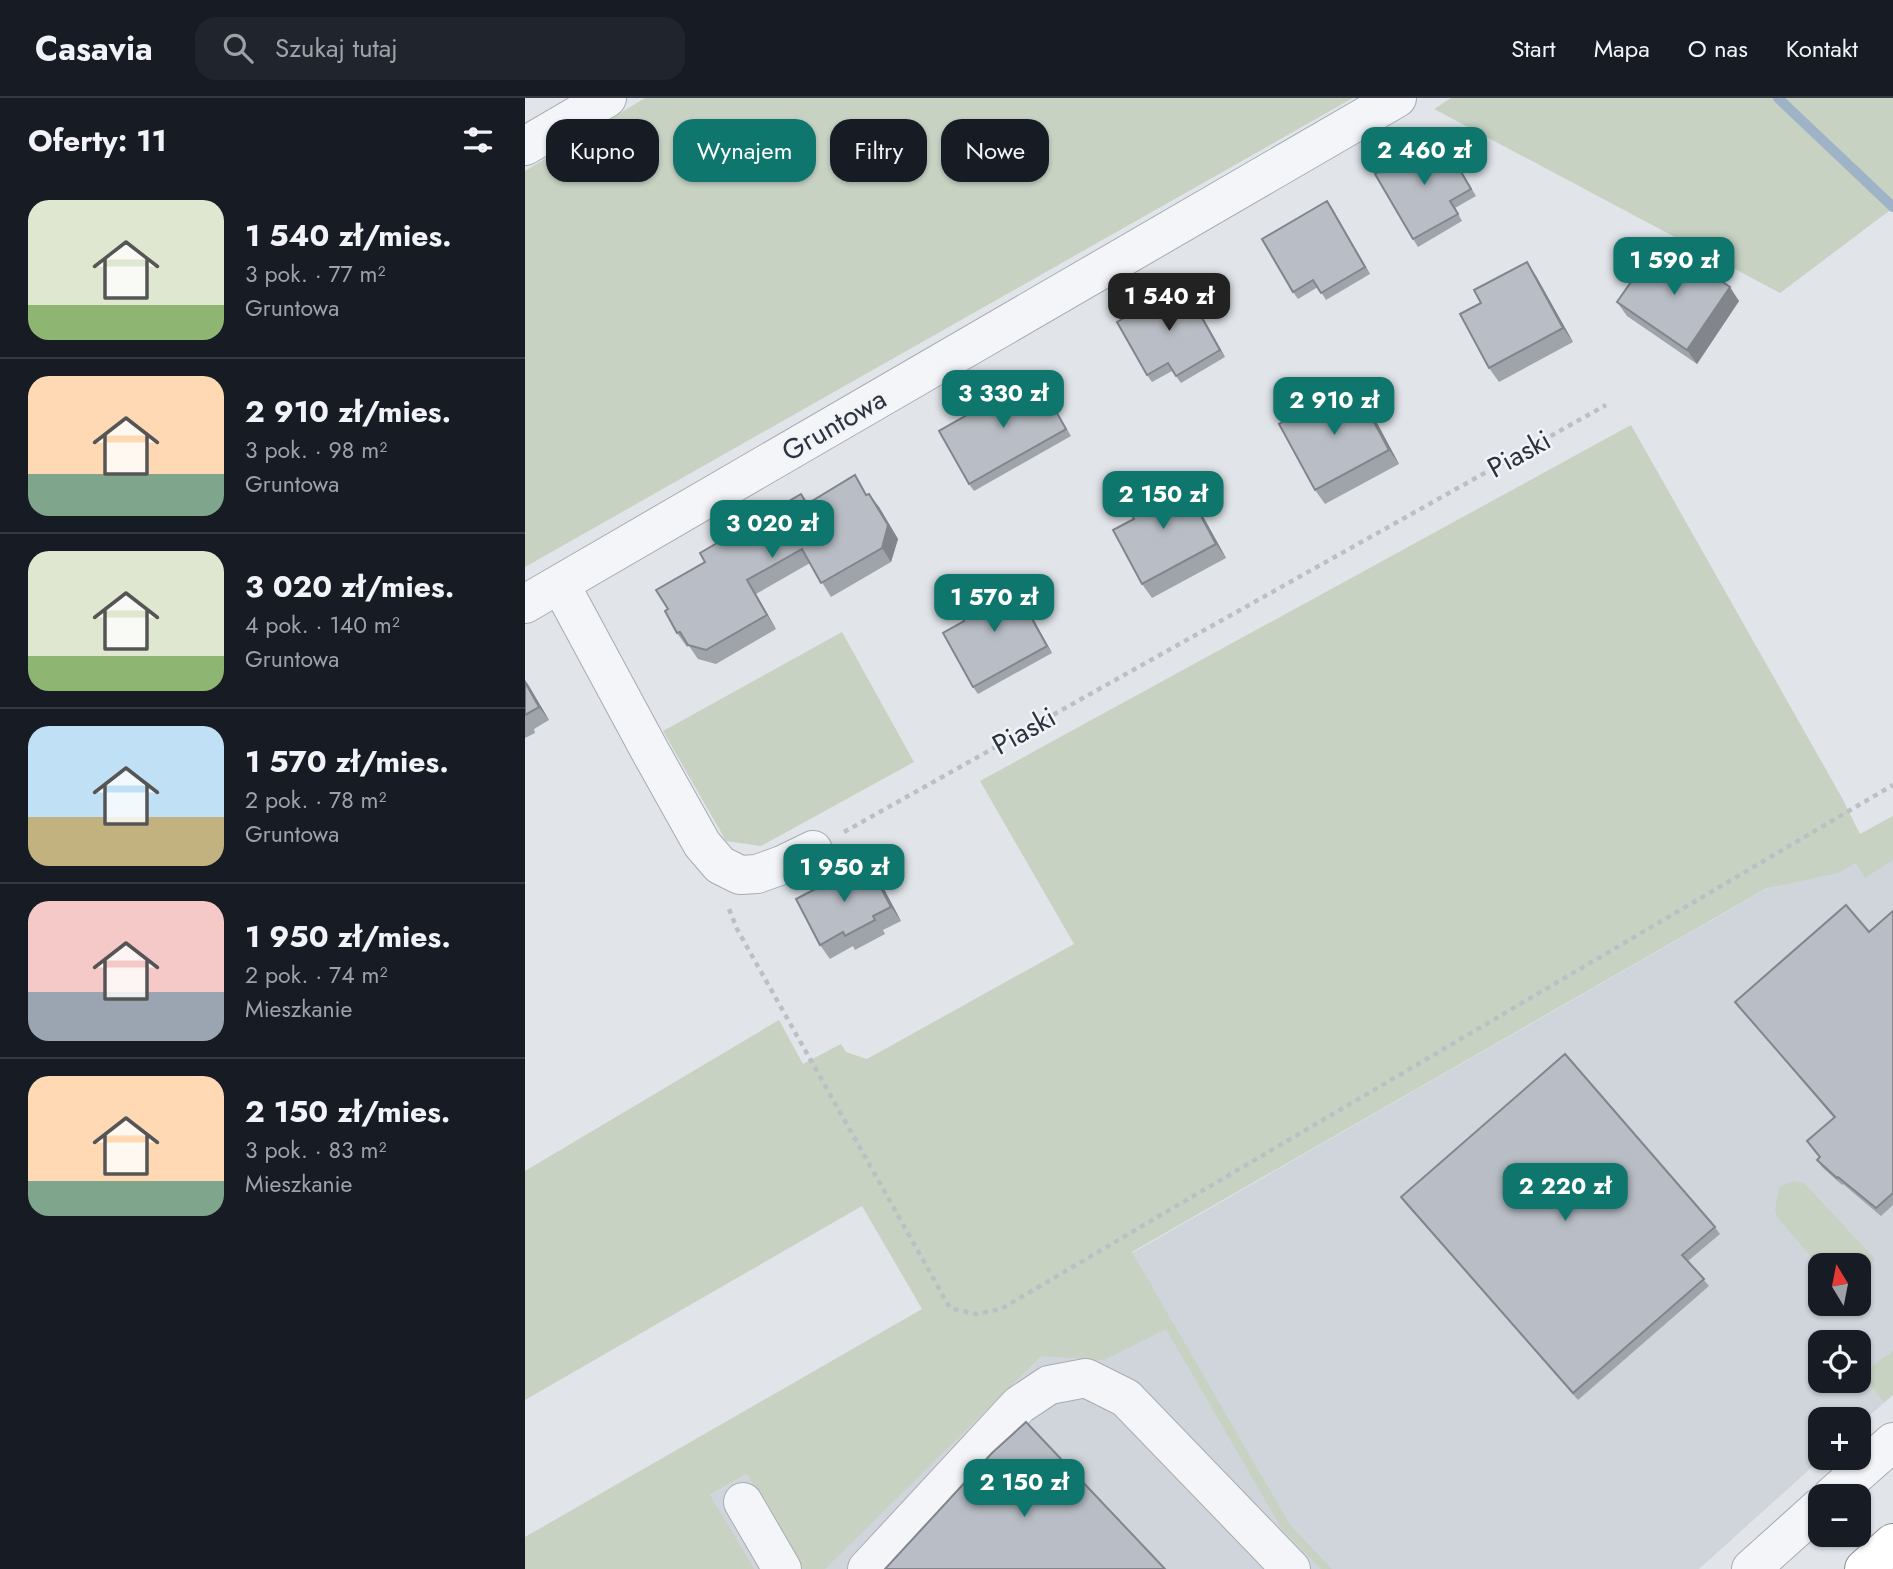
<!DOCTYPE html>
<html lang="pl">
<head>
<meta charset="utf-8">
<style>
  :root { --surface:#171b24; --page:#20242c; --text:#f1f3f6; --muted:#9ea1a6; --line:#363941; --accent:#0f766e }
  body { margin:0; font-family:Jost,sans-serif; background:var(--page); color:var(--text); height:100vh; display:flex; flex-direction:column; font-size:26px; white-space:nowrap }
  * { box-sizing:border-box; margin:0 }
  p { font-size:23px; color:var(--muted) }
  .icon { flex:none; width:38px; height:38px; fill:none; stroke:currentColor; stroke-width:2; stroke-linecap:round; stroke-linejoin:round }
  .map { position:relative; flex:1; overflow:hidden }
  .panel { display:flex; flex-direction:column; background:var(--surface); width:525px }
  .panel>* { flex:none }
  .guide { position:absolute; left:21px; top:21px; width:665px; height:63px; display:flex; gap:14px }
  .needle { width:46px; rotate:350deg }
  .tools { position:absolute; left:1283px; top:1155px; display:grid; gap:14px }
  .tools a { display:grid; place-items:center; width:63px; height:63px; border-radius:14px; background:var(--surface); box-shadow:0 2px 5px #0004; font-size:35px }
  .price { position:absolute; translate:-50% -60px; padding:0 16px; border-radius:14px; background:var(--accent); color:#fff; font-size:23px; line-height:46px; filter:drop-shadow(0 2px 4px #0008) }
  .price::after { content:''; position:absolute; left:50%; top:42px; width:21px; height:16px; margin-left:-10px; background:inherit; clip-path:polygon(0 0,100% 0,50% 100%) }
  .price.selected { background:#222; color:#fff }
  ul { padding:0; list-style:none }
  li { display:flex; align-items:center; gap:21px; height:175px; padding:0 28px }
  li+li { border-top:2px solid var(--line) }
  li span { display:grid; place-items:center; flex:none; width:196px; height:140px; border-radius:21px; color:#555 }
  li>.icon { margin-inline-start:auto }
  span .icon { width:84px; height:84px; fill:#fffc; stroke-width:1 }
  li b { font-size:30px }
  h2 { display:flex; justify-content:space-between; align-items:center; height:84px; padding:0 28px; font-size:30px }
  .chip { padding:0 24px; border-radius:21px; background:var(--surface); box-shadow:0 2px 5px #0004; font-size:24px; line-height:63px }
  .chip.selected { background:var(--accent); color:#fff }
  header { display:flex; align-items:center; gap:42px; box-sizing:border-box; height:98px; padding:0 35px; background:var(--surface); border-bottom:2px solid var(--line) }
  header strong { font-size:33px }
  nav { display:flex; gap:38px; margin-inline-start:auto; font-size:24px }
  .search { width:490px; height:63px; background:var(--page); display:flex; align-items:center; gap:18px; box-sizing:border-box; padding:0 24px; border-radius:21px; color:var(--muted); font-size:26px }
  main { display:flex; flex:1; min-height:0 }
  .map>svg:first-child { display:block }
  .built { fill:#d0d4db; fill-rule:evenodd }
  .green { fill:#c7d2c3 }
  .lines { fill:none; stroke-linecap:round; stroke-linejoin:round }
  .stream { stroke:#9fb3c7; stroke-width:10 }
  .minor-casing { stroke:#a7acb3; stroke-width:40 }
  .highway-casing { stroke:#8a929f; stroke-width:40 }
  .path { stroke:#bcbfc4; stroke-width:4.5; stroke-dasharray:5 5; stroke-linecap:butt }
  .minor { stroke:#f4f5f8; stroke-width:38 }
  .highway { stroke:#fff; stroke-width:38 }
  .wall { fill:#9fa3aa }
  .shaded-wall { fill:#82858b }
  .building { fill:#b9bec6; stroke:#82858b; stroke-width:2 }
  .labels { text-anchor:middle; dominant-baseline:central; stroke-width:5; stroke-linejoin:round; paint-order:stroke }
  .street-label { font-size:28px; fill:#2b3340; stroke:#f1f3f7 }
</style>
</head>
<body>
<header>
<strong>Casavia</strong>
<div class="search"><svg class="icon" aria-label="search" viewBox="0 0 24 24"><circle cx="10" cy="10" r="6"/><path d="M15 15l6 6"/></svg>Szukaj tutaj</div>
<nav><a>Start</a><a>Mapa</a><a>O nas</a><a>Kontakt</a></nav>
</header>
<main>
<section class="panel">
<h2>Oferty: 11<svg class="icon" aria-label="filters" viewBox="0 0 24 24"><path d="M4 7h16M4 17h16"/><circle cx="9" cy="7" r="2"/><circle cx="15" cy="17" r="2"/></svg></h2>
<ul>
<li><span style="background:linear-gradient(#dfe7d0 75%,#8fb573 0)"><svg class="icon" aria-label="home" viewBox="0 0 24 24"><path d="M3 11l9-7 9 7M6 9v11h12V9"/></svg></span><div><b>1 540 zł/mies.</b><p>3 pok. · 77 m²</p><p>Gruntowa</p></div></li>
<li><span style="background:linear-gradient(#ffd9b3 70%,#7fa58c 0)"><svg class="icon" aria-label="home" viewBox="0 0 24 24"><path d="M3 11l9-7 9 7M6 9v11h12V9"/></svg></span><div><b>2 910 zł/mies.</b><p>3 pok. · 98 m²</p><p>Gruntowa</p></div></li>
<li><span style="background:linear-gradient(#dfe7d0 75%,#8fb573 0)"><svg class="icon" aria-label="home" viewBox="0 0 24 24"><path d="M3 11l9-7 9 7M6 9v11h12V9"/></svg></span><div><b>3 020 zł/mies.</b><p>4 pok. · 140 m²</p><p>Gruntowa</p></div></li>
<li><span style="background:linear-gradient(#bfe0f5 65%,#c2b280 0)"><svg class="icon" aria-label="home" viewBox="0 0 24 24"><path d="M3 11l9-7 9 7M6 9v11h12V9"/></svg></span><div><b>1 570 zł/mies.</b><p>2 pok. · 78 m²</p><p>Gruntowa</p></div></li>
<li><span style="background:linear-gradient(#f6c9c9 65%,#9aa5b1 0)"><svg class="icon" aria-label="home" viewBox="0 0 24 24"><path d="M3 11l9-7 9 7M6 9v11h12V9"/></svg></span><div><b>1 950 zł/mies.</b><p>2 pok. · 74 m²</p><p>Mieszkanie</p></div></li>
<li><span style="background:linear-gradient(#ffd9b3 75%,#7fa58c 0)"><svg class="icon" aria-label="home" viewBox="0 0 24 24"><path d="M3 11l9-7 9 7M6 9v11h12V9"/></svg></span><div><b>2 150 zł/mies.</b><p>3 pok. · 83 m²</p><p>Mieszkanie</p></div></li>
</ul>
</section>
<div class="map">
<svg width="1368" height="1471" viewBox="0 0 1368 1471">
  <rect width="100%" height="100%" fill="#e1e5e9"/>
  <path class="built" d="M1368,718V1297L1334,1327V1321H1295V1360H1297L1174,1471H57ZM1295,1167H1334V1206H1295ZM1295,1244H1334V1283H1295Z"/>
  <path class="green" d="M120,0H828L0,469V73Z
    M926,0H1368V110L1255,195L909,11Z
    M1106,327L1316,698L1335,736L1368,718V762L1340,780L1331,765L1313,775L1242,790L607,1154L765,1427L807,1471H796L757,1431L641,1231L579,1262L516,1258L300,1471H278L222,1376L185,1397L229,1471H0V1439L397,1211L337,1108L0,1302V1073L254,922L278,966L316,946L321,954L342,961L549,846L455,683Z
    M317,534L389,664L236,748L201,743L138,633Z
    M1267,1083L1279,1085L1350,1161L1334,1177V1167H1295V1169L1252,1119L1250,1111L1254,1090Z
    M1368,1253V1297L1359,1304L1336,1276Z"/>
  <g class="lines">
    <path class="stream" d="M1253,0L1368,109"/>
    <g class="minor-casing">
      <path id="minor" d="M0,48L82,0
        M35,486L125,653L177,746L195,767L215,777L232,776L257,767L288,752
        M0,506L872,0
        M1307,1398L1368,1344
        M218,1404L257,1471
        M342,1471L494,1307L524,1287L561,1280L601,1300L766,1471
        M1226,1471L1295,1409"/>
    </g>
    <g class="highway-casing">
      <path id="highway" d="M1339,1471L1368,1445"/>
    </g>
    <path class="path" d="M319,734L1081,307
      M204,811L212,831L425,1210L451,1216L476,1211L1368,687"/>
    <use href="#minor" class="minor"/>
    <use href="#highway" class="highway"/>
  </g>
  <path class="wall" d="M915,38L951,98L930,110L937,123L893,149L888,141Z
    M802,103L845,176L801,202L793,189L773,201L768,194Z
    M1147,167L1214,203L1172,266L1102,218L1092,204Z
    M1011,178L1048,244L974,284L964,270Z
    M658,186L700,259L656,285L647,273L627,284L622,277Z
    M511,278L546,338L449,393L444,386Z
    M828,285L838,299L874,366L800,406L790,392Z
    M664,393L701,460L627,500L617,486Z
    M276,396L283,406L342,396L354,409L373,441L366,464L306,499L285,465L231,496L251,531L191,566L173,561L164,548L162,549L152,535L180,464Z
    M485,481L527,555L453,596L448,589L439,523Z
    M0,582L24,622L9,631L10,635L0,640Z
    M352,778L376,823L358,832L360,836L330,852L328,848L305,861L295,847Z
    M1368,813V1107L1356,1118L1318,1086L1317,1087L1297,1069L1292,1062L1294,1059L1282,1043L1309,1020L1210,904L1344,834Z
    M876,1099L1190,1129L1195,1136L1163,1163L1184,1188L1053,1302L881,1106Z"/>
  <path class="shaded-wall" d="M802,103L807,110L845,176L840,169Z
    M1002,164L1011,178L1048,244L1038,230Z
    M658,186L663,193L700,259L695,252Z
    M1205,189L1214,203L1172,266L1162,252Z
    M828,285L838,299L874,366L864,352Z
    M655,379L664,393L701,460L691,446Z
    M344,396L354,409L373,441L366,464L357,450Z
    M485,481L490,488L527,555L522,548Z
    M222,482L231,496L251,531L242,517Z
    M0,582L4,588L24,622L14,609Z
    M342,764L352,778L376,823L366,809Z"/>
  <path class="building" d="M915,38L946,91L925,103L933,116L888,141L850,76Z
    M802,103L840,169L796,195L788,182L768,194L737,141Z
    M1127,154L1147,167L1155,155L1205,189L1162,252L1092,204Z
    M1002,164L1038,230L964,270L935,216L956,205L949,192Z
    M658,186L695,252L651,278L643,265L622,277L592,224Z
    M511,278L541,331L444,386L414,333Z
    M828,285L864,352L790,392L754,326Z
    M330,377L341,397L344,396L363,427L357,450L296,485L277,451L222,482L242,517L181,552L163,547L155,534L152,535L140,513L143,511L131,492L180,464L175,455L276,396L282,406Z
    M655,379L691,446L617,486L588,432L609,421L602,408Z
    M485,481L522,548L448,589L418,535L439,523L432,510Z
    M0,584L14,609L0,617Z
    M342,764L366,809L348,818L350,822L320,838L318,834L295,847L271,801Z
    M1321,807L1344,834L1368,813V1095L1351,1110L1313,1079L1312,1080L1292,1062L1295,1059L1282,1043L1310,1019L1210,904Z
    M1040,956L1190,1129L1157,1157L1179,1181L1048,1295L876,1099Z
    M501,1324L640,1471H360L467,1355Z"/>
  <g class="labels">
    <g class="street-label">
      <text transform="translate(309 327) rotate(-30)">Gruntowa</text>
      <text transform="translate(994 356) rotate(-29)">Piaski</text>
      <text transform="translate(499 633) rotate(-29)">Piaski</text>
    </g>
  </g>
</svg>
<div class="tools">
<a><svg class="needle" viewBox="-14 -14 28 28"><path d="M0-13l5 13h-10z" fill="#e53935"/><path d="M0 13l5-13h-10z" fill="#9ea1a6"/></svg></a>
<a><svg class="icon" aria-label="locate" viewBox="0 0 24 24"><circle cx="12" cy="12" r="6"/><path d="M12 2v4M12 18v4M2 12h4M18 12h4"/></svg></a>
<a>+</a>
<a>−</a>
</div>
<b class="price" style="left:899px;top:89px">2 460 zł</b>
<b class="price" style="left:1149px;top:199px">1 590 zł</b>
<b class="price selected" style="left:644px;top:235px">1 540 zł</b>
<b class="price" style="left:478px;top:332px">3 330 zł</b>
<b class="price" style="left:809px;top:339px">2 910 zł</b>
<b class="price" style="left:638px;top:433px">2 150 zł</b>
<b class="price" style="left:247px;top:462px">3 020 zł</b>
<b class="price" style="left:469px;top:536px">1 570 zł</b>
<b class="price" style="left:319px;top:806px">1 950 zł</b>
<b class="price" style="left:1040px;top:1125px">2 220 zł</b>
<b class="price" style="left:499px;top:1421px">2 150 zł</b>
<div class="guide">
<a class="chip">Kupno</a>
<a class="chip selected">Wynajem</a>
<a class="chip">Filtry</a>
<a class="chip">Nowe</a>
</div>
</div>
</main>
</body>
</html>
